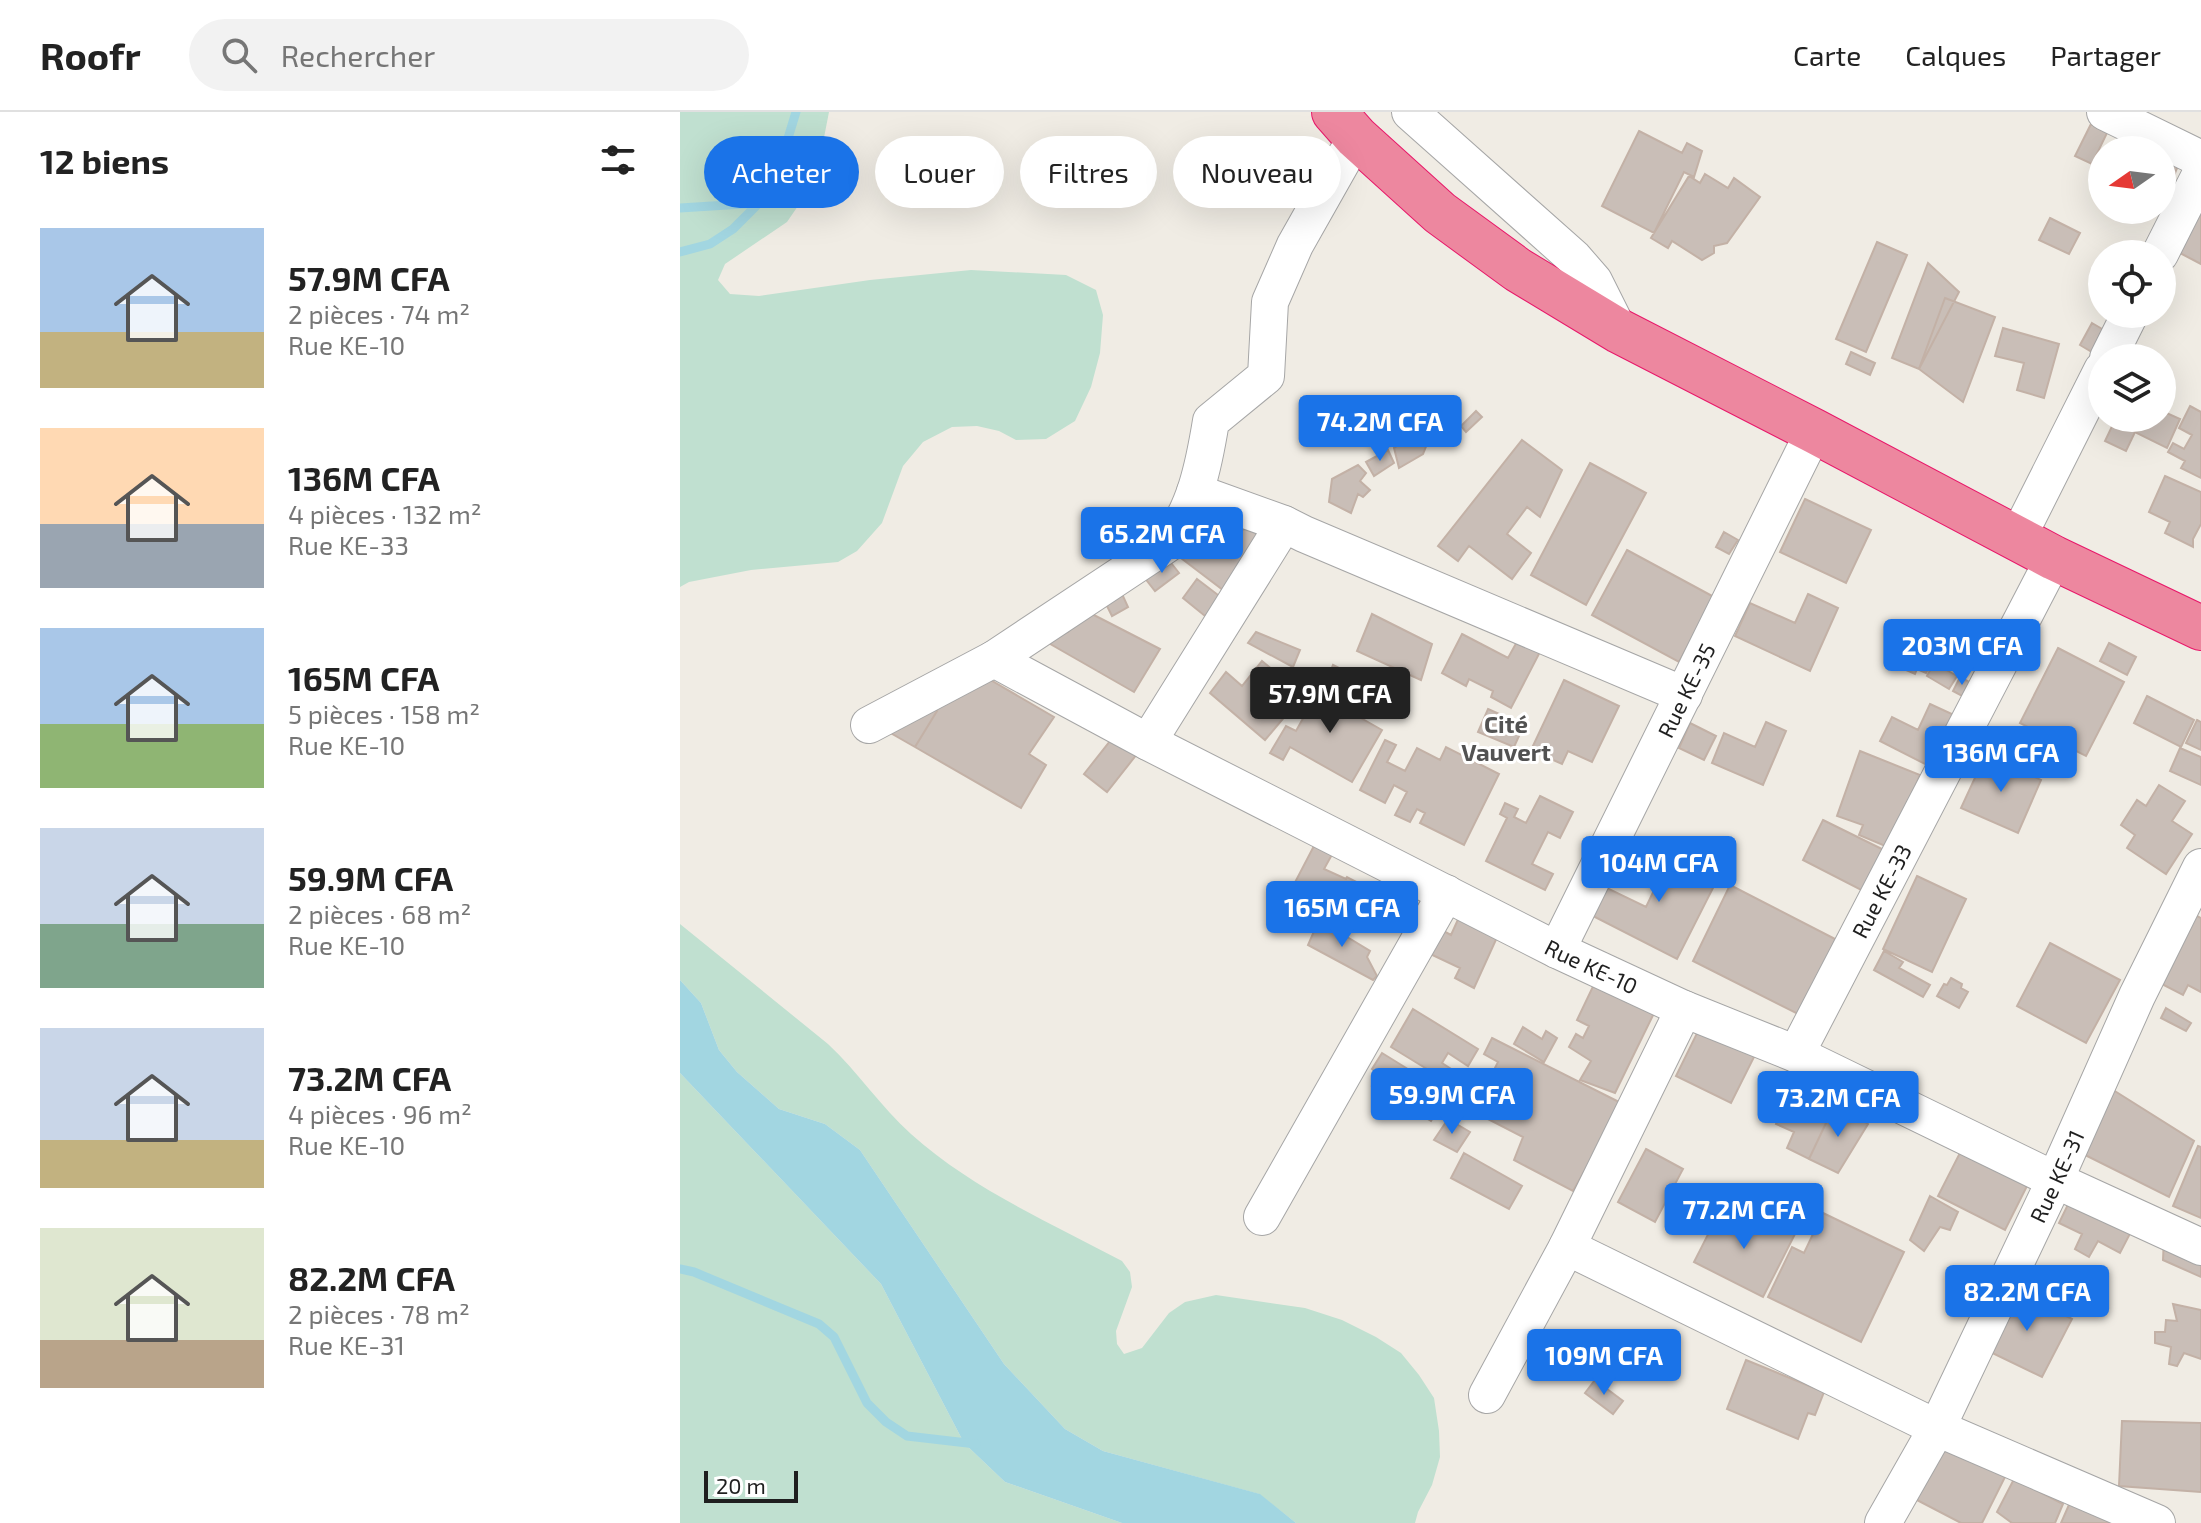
<!DOCTYPE html>
<html lang="fr">
<head>
<meta charset="utf-8">
<style>
  :root { --surface:#fff; --page:#f2f2f2; --text:#222; --muted:#767676; --line:#e0e0e0; --accent:#1a73e8 }
  body { margin:0; font-family:"Exo 2",sans-serif; background:var(--page); color:var(--text); height:100vh; display:flex; flex-direction:column; font-size:30px; white-space:nowrap }
  * { box-sizing:border-box; margin:0 }
  p { font-size:26px; color:var(--muted) }
  .icon { flex:none; width:44px; height:44px; fill:none; stroke:currentColor; stroke-width:2; stroke-linecap:round; stroke-linejoin:round }
  .map { position:relative; flex:1; overflow:hidden }
  .sheet { display:flex; flex-direction:column; background:var(--surface); width:680px }
  .sheet>* { flex:none }
  .banner { position:absolute; left:24px; top:24px; width:760px; height:72px; display:flex; gap:16px }
  .needle { width:52px; rotate:256deg }
  .controls { position:absolute; left:1408px; top:24px; display:grid; gap:16px }
  .controls a { display:grid; place-items:center; width:88px; height:88px; border-radius:50%; background:var(--surface); box-shadow:0 8px 32px #0002; font-size:40px }
  .scale { position:absolute; left:24px; bottom:20px; width:94px; box-sizing:border-box; padding-left:8px; border:4px solid #1f1f1f; border-top:0; font-size:22px; line-height:28px; white-space:nowrap; color:#1f1f1f; -webkit-text-stroke:6px #fff; paint-order:stroke }
  .price { position:absolute; translate:-50% -68px; padding:0 18px; border-radius:8px; background:var(--accent); color:#fff; font-size:26px; line-height:52px; filter:drop-shadow(0 2px 4px #0008) }
  .price::after { content:''; position:absolute; left:50%; top:48px; width:24px; height:18px; margin-left:-12px; background:inherit; clip-path:polygon(0 0,100% 0,50% 100%) }
  .price.active { background:#222; color:#fff }
  ul { padding:0; list-style:none }
  li { display:flex; align-items:center; gap:24px; height:200px; padding:0 40px }
  li span { display:grid; place-items:center; flex:none; width:224px; height:160px; border-radius:0px; color:#555 }
  li>.icon { margin-inline-start:auto }
  span .icon { width:96px; height:96px; fill:#fffc; stroke-width:1 }
  li b { font-size:34px }
  h2 { display:flex; justify-content:space-between; align-items:center; height:96px; padding:0 40px; font-size:34px }
  .pill { padding:0 28px; border-radius:36px; background:var(--surface); box-shadow:0 8px 32px #0002; font-size:28px; line-height:72px }
  .pill.active { background:var(--accent); color:#fff }
  header { display:flex; align-items:center; gap:48px; box-sizing:border-box; height:112px; padding:0 40px; background:var(--surface); border-bottom:2px solid var(--line) }
  header strong { font-size:38px }
  nav { display:flex; gap:44px; margin-inline-start:auto; font-size:28px }
  .search { width:560px; height:72px; background:var(--page); display:flex; align-items:center; gap:20px; box-sizing:border-box; padding:0 28px; border-radius:44px; color:var(--muted); font-size:30px }
  main { display:flex; flex:1; min-height:0 }
  .map>svg:first-child { display:block }
  .wetland { fill:#c0e0d0 }
  .water { fill:#a2d6e1 }
  .lines { fill:none; stroke-linecap:round; stroke-linejoin:round }
  .stream { stroke:#a2d6e1; stroke-width:9 }
  .building { fill:#c9beb7; stroke:#c3b1a6; stroke-width:2 }
  .street-casing { stroke:#a6a6a6; stroke-width:38 }
  .highway-casing { stroke:#e8186a; stroke-width:46 }
  .street { stroke:#fff; stroke-width:36 }
  .highway { stroke:#ed879f; stroke-width:44 }
  .labels { text-anchor:middle; dominant-baseline:central; stroke-width:6; stroke-linejoin:round; paint-order:stroke }
  .street-label { font-size:22px; fill:#1f1f1f; stroke:#fff }
  .neighbourhood-label { font-size:24px; font-weight:bold; fill:#525252; stroke:#fff }
</style>
</head>
<body>
<header>
<strong>Roofr</strong>
<div class="search"><svg class="icon" aria-label="search" viewBox="0 0 24 24"><circle cx="10" cy="10" r="6"/><path d="M15 15l6 6"/></svg>Rechercher</div>
<nav><a>Carte</a><a>Calques</a><a>Partager</a></nav>
</header>
<main>
<section class="sheet">
<h2>12 biens<svg class="icon" aria-label="filters" viewBox="0 0 24 24"><path d="M4 7h16M4 17h16"/><circle cx="9" cy="7" r="2"/><circle cx="15" cy="17" r="2"/></svg></h2>
<ul>
<li><span style="background:linear-gradient(#a9c7e8 65%,#c2b280 0)"><svg class="icon" aria-label="home" viewBox="0 0 24 24"><path d="M3 11l9-7 9 7M6 9v11h12V9"/></svg></span><div><b>57.9M CFA</b><p>2 pièces · 74 m²</p><p>Rue KE-10</p></div></li>
<li><span style="background:linear-gradient(#ffd9b3 60%,#9aa5b1 0)"><svg class="icon" aria-label="home" viewBox="0 0 24 24"><path d="M3 11l9-7 9 7M6 9v11h12V9"/></svg></span><div><b>136M CFA</b><p>4 pièces · 132 m²</p><p>Rue KE-33</p></div></li>
<li><span style="background:linear-gradient(#a9c7e8 60%,#8fb573 0)"><svg class="icon" aria-label="home" viewBox="0 0 24 24"><path d="M3 11l9-7 9 7M6 9v11h12V9"/></svg></span><div><b>165M CFA</b><p>5 pièces · 158 m²</p><p>Rue KE-10</p></div></li>
<li><span style="background:linear-gradient(#c9d6e8 60%,#7fa58c 0)"><svg class="icon" aria-label="home" viewBox="0 0 24 24"><path d="M3 11l9-7 9 7M6 9v11h12V9"/></svg></span><div><b>59.9M CFA</b><p>2 pièces · 68 m²</p><p>Rue KE-10</p></div></li>
<li><span style="background:linear-gradient(#c9d6e8 70%,#c2b280 0)"><svg class="icon" aria-label="home" viewBox="0 0 24 24"><path d="M3 11l9-7 9 7M6 9v11h12V9"/></svg></span><div><b>73.2M CFA</b><p>4 pièces · 96 m²</p><p>Rue KE-10</p></div></li>
<li><span style="background:linear-gradient(#dfe7d0 70%,#b9a48a 0)"><svg class="icon" aria-label="home" viewBox="0 0 24 24"><path d="M3 11l9-7 9 7M6 9v11h12V9"/></svg></span><div><b>82.2M CFA</b><p>2 pièces · 78 m²</p><p>Rue KE-31</p></div></li>
</ul>
</section>
<div class="map">
<svg width="1521" height="1411" viewBox="0 0 1521 1411">
  <rect width="100%" height="100%" fill="#f0ece4"/>
  <path class="wetland" d="M0,0H149L140,46L131,75L107,110L45,152L38,168L50,182L79,184L190,168L291,158L386,163L416,178L423,203L420,241L411,275L395,309L366,327L336,328L319,319L297,314L272,315L243,330L223,354L202,411L177,439L158,450L71,458L9,470L0,475Z
    M0,812L148,932C178,960 201,995 231,1022C292,1077 371,1111 442,1149L450,1160L452,1175L436,1219L437,1232L444,1242L462,1236L489,1201L505,1190L536,1183L625,1196L662,1208L696,1225L721,1241L739,1263L754,1286L759,1319L760,1345L752,1373L738,1400L735,1411H616L579,1382L423,1339L385,1317L324,1252L180,1038L145,1012L99,997L57,960L39,938L21,891L0,868Z
    M0,961L201,1172L284,1331L325,1370L442,1411H0Z"/>
  <path class="water" d="M0,868L21,891L39,938L57,960L99,997L145,1012L180,1038L324,1252L385,1317L423,1339L580,1382L616,1411H442L325,1370L284,1331L201,1172L0,961Z"/>
  <g class="lines">
    <path class="stream" d="M0,96L79,91
      M0,140L30,132L53,117L79,91L101,49L116,0
      M0,1157L14,1160L139,1212L154,1225L187,1291L206,1310L227,1324L296,1332"/>
  </g>
  <path class="building" d="M1411,12L1427,21L1412,52L1395,44Z
    M959,19L1002,41L1007,31L1022,39L1014,65L1004,60L974,121L922,94Z
    M1482,42L1500,49L1482,92Z
    M1025,62L1048,76L1054,66L1080,85L1047,131L1034,134V141L1022,148L992,129L988,136L971,126L1009,64L1020,71Z
    M1521,96V152L1498,140Z
    M1370,106L1400,121L1389,142L1359,128Z
    M1197,130L1227,143L1186,240L1156,227Z
    M1248,151L1279,180L1239,257L1212,246Z
    M1265,186L1315,205L1283,290L1239,257Z
    M1412,211L1429,221L1417,243L1400,233Z
    M1323,216L1379,232L1364,286L1337,278L1344,251L1315,244Z
    M1171,240L1195,251L1190,263L1166,252Z
    M1510,294L1521,300V366L1501,356L1505,349L1488,340L1493,331L1504,337L1512,323L1499,316Z
    M796,299L802,305L786,320L781,314Z
    M1482,299L1500,307L1487,336L1455,320L1446,339L1425,329L1436,306H1482Z
    M744,316L749,327L743,342L719,356L714,336Z
    M842,328L882,358L860,405L847,395L827,422L851,441L832,467L789,434L778,449L758,434Z
    M708,338L714,351L694,364L686,350Z
    M910,351L966,381L906,493L851,463Z
    M678,353L686,361L680,369L690,378L683,385L678,382L671,401L649,390L652,367Z
    M1485,364L1521,380V412L1513,427V435L1485,421L1490,410L1469,400Z
    M1125,387L1191,418L1166,471L1100,440Z
    M589,408L543,478L497,443Z
    M1044,420L1058,428L1049,442L1036,435Z
    M947,438L1034,485L999,550L912,503Z
    M488,447L499,461L475,479L464,465Z
    M517,467L542,486L525,504L503,486Z
    M442,482L448,495L432,504L425,490Z
    M1128,482L1158,496L1130,559L1055,524L1070,491L1115,511Z
    M408,500L480,537L454,580L365,529L388,520Z
    M692,502L752,532L741,568L677,539Z
    M576,520L620,538L613,555L568,531Z
    M782,522L828,546L839,526L861,538L831,596L811,585L813,579L789,567L786,574L762,561Z
    M1429,531L1456,545L1447,563L1420,549Z
    M1378,536L1444,570L1406,644L1340,611Z
    M1233,543L1251,551L1246,561L1237,557L1235,562L1226,558Z
    M582,549L623,583L585,628L530,581L546,560L562,574Z
    M1254,551L1277,564L1269,577L1247,564Z
    M653,553L667,560L661,572L648,566Z
    M302,563L374,605L349,642L366,653L341,696L235,635L257,599L247,593Z
    M1280,565L1291,571L1284,585L1273,579Z
    M884,568L939,594L912,650L888,639L882,652L851,638Z
    M635,569L669,589L665,597L702,618L672,670L610,635L603,648L590,641L606,614L616,619L630,594L633,596L639,587L629,581Z
    M1467,584L1514,608L1501,635L1454,611Z
    M1250,592L1274,603L1249,654L1200,629L1212,605L1238,618Z
    M247,593L257,599L235,635L202,616Z
    M808,597L844,613L834,635L798,620Z
    M1517,608L1521,610V638L1506,631Z
    M1086,610L1106,619L1083,673L1032,651L1044,621L1075,635Z
    M1010,611L1036,624L1024,648L999,636Z
    M438,619L461,637L427,680L404,662Z
    M705,628L716,633L707,650L725,659L737,636L760,648L766,635L819,662L784,733L740,711L745,701L737,697L730,710L715,703L727,680L714,673L705,691L680,678Z
    M1500,636L1521,645V673L1490,659Z
    M1180,639L1240,663L1210,736L1179,723L1183,713L1157,704Z
    M1306,642L1361,668L1338,721L1281,696Z
    M1479,673L1505,689L1492,709L1512,722L1486,762L1447,736L1455,723L1441,713L1457,688L1466,694Z
    M860,684L893,700L880,726L868,720L852,752L873,762L865,778L806,749L827,706L820,702L825,691L838,697L834,705L846,711Z
    M1143,708L1210,741L1189,782L1123,748Z
    M636,730L654,739L644,757L666,767L667,765L688,776L667,818L627,797L632,789L611,778Z
    M958,732L1035,772L997,847L913,804L927,776L966,795L978,770L947,754Z
    M1237,764L1286,787L1252,860L1203,837Z
    M1050,773L1157,828L1120,903L1013,849Z
    M1513,802L1521,806V880L1508,873L1503,883L1478,870Z
    M780,803L819,821L794,876L775,866L780,856L746,840L758,816L771,823Z
    M639,808L690,839L687,845L697,864L693,868L628,833Z
    M1370,831L1440,868L1406,931L1337,894Z
    M1204,839L1223,850L1219,856L1250,873L1243,885L1194,858Z
    M918,864L978,893L935,981L900,968L911,949L889,935L896,922L903,926L909,914L897,908Z
    M1271,866L1282,872L1281,876L1288,880L1279,896L1257,884L1264,872L1267,873Z
    M1486,896L1511,911L1506,919L1481,906Z
    M733,897L798,937L788,954L768,941L762,951L776,960L770,971L711,935Z
    M1023,909L1078,937L1051,991L996,964Z
    M843,915L862,927L866,919L877,926L864,950L834,932Z
    M812,926L943,992L893,1079L834,1048L843,1025L769,987L776,971L801,984L818,950L804,942Z
    M702,941L752,972L747,981L762,991L751,1009L692,974L700,962L692,957Z
    M1140,967L1162,977L1129,1047L1107,1036L1114,1020L1096,1012L1110,982L1129,991Z
    M1430,976L1514,1029L1489,1085L1401,1041Z
    M1155,992L1188,1012L1158,1061L1129,1047Z
    M768,1007L790,1020L777,1040L754,1028Z
    M1285,1031L1352,1064L1325,1118L1258,1084Z
    M1518,1034L1521,1035V1106L1493,1094Z
    M966,1037L1003,1057L975,1110L938,1090Z
    M784,1041L842,1074L829,1097L771,1066Z
    M1394,1080L1455,1112L1440,1141L1418,1129L1409,1145L1395,1137L1402,1122L1379,1111Z
    M1250,1084L1278,1100L1270,1118L1260,1115L1244,1139L1230,1128Z
    M1042,1095L1089,1119L1094,1111L1115,1122L1083,1185L1014,1150Z
    M1143,1101L1224,1140L1181,1230L1088,1185L1112,1135L1124,1141Z
    M1484,1125L1521,1140V1165L1483,1148Z
    M1334,1176L1392,1207L1362,1265L1302,1236Z
    M1493,1192L1521,1198V1247L1504,1241L1497,1254L1489,1252L1491,1235L1475,1231V1220H1485L1486,1208L1497,1209Z
    M1066,1248L1144,1280L1135,1303L1128,1301L1118,1327L1047,1297Z
    M915,1268L943,1289L933,1302L905,1281Z
    M1442,1309L1521,1311V1380L1439,1374Z
    M1266,1327L1328,1359L1302,1411H1281L1235,1387Z
    M1334,1367L1383,1392L1375,1411H1332L1317,1400Z
    M1395,1379L1447,1411H1381Z"/>
  <g class="lines">
    <g class="street-casing">
      <g id="street">
        <path d="M730,0L894,146L914,169L939,219"/>
        <path d="M1425,0L1521,47"/>
        <path d="M1480,142L1521,61"/>
        <path d="M1428,246L1450,202"/>
        <path d="M515,380L604,412L624,422L1004,583"/>
        <path d="M1337,427L1422,258"/>
        <path id="s1" d="M314,547L468,630L877,838L1004,897L1116,942L1375,1068L1521,1135"/>
        <path d="M189,613L314,547L486,433C515,399 524,352 531,309L586,264L590,190L615,133L676,25"/>
        <path d="M468,630L604,412"/>
        <path id="s2" d="M877,838L1134,319"/>
        <path id="s3" d="M1116,942L1374,446"/>
        <path d="M582,1105L766,781"/>
        <path d="M887,1135L1257,1316L1477,1411"/>
        <path d="M807,1283L887,1135L1004,897"/>
        <path id="s4" d="M1203,1411L1257,1316L1375,1068L1457,884L1521,755"/>
      </g>
    </g>
    <g class="highway-casing">
      <path id="highway" d="M654,0L676,25L760,101L838,158L939,219L1134,319L1374,446L1521,516"/>
    </g>
    <use href="#street" class="street"/>
    <use href="#highway" class="highway"/>
  </g>
  <g class="labels">
    <g class="street-label">
      <text stroke="none"><textPath href="#s2" startOffset="290">Rue KE-35</textPath></text>
      <text stroke="none"><textPath href="#s3" startOffset="184">Rue KE-33</textPath></text>
      <text stroke="none"><textPath href="#s1" startOffset="672">Rue KE-10</textPath></text>
      <text stroke="none"><textPath href="#s4" startOffset="388">Rue KE-31</textPath></text>
    </g>
    <g class="neighbourhood-label">
      <text x="826" y="611">Cité<tspan x="826" dy="28">Vauvert</tspan></text>
    </g>
  </g>
</svg>
<div class="controls">
<a><svg class="needle" viewBox="-14 -14 28 28"><path d="M0-13l5 13h-10z" fill="#e53935"/><path d="M0 13l5-13h-10z" fill="#767676"/></svg></a>
<a><svg class="icon" aria-label="locate" viewBox="0 0 24 24"><circle cx="12" cy="12" r="6"/><path d="M12 2v4M12 18v4M2 12h4M18 12h4"/></svg></a>
<a><svg class="icon" aria-label="layers" viewBox="0 0 24 24"><path d="M12 4l9 5-9 5-9-5zM3 14l9 5 9-5"/></svg></a>
</div>
<div class="scale">20 m</div>
<b class="price" style="left:700px;top:351px">74.2M CFA</b>
<b class="price" style="left:482px;top:463px">65.2M CFA</b>
<b class="price" style="left:1282px;top:575px">203M CFA</b>
<b class="price active" style="left:650px;top:623px">57.9M CFA</b>
<b class="price" style="left:1321px;top:682px">136M CFA</b>
<b class="price" style="left:979px;top:792px">104M CFA</b>
<b class="price" style="left:662px;top:837px">165M CFA</b>
<b class="price" style="left:772px;top:1024px">59.9M CFA</b>
<b class="price" style="left:1158px;top:1027px">73.2M CFA</b>
<b class="price" style="left:1064px;top:1139px">77.2M CFA</b>
<b class="price" style="left:1347px;top:1221px">82.2M CFA</b>
<b class="price" style="left:924px;top:1285px">109M CFA</b>
<div class="banner">
<a class="pill active">Acheter</a>
<a class="pill">Louer</a>
<a class="pill">Filtres</a>
<a class="pill">Nouveau</a>
</div>
</div>
</main>
</body>
</html>
